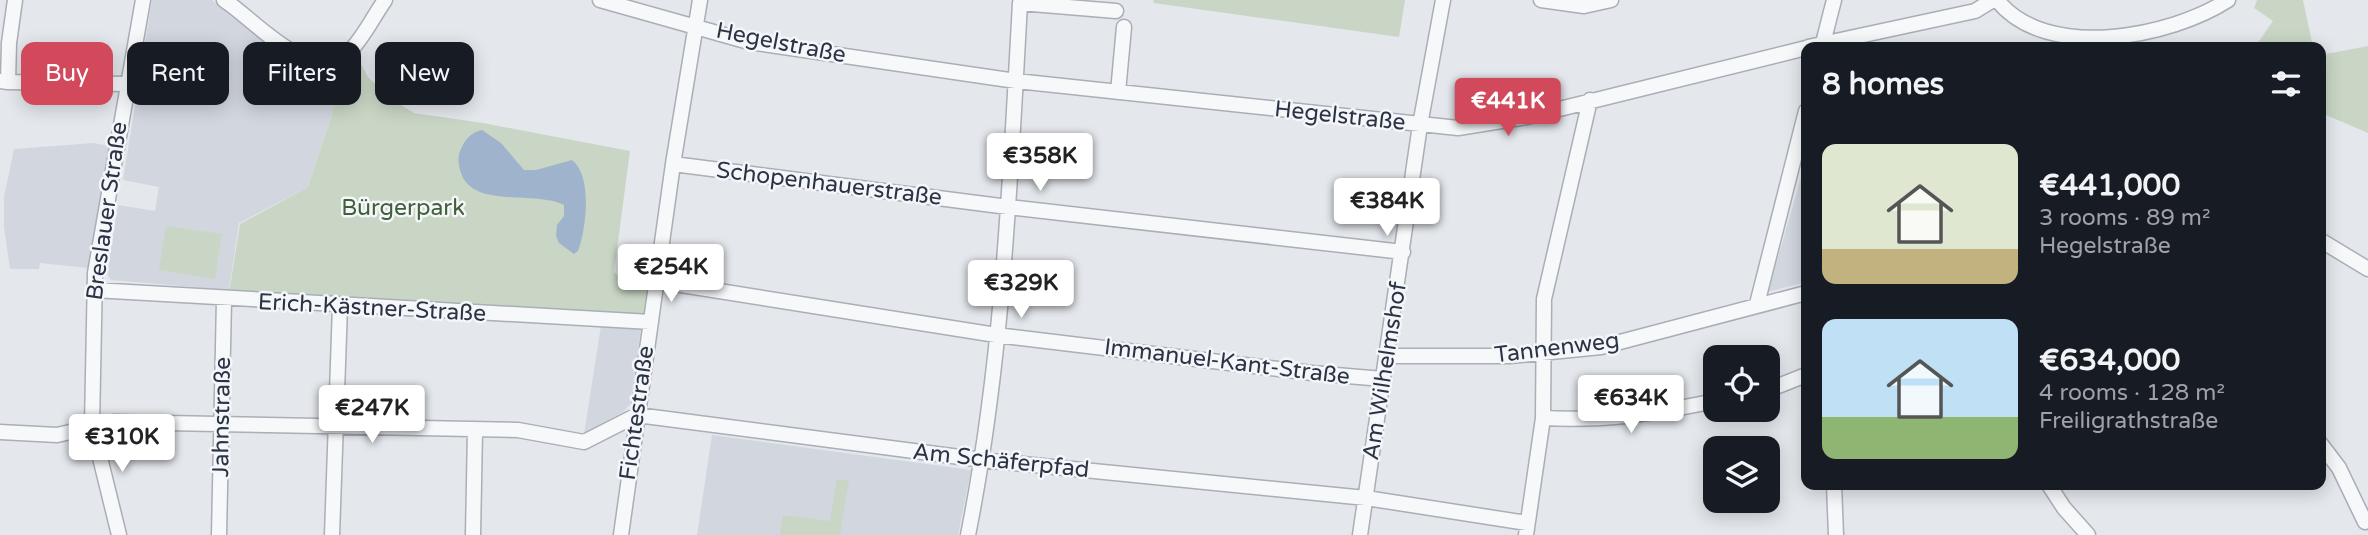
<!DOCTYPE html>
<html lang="en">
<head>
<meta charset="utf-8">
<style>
  :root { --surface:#171b24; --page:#20242c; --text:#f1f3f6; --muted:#9ea1a6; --accent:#d1495b }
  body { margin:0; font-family:"Varela Round",sans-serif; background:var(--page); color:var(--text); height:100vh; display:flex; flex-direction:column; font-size:26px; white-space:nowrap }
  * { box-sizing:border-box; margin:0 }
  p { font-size:23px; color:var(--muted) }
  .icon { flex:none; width:38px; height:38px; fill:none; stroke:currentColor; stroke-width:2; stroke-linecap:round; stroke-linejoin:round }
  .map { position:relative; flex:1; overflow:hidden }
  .details { position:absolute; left:1801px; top:42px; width:525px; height:448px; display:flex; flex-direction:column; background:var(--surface); border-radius:14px; box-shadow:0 4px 18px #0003 }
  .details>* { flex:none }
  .banner { position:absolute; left:21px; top:42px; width:665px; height:63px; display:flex; gap:14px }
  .fabs { position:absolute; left:1703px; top:345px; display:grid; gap:14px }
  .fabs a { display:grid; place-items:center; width:77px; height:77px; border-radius:14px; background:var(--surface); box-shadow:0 4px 18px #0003; font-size:35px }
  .price { position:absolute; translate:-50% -60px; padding:0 16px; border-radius:7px; background:#fff; color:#222; font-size:23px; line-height:46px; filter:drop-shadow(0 2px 4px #0008) }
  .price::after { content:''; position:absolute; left:50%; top:42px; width:21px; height:16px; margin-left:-10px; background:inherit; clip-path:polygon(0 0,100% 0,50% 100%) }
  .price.selected { background:var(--accent); color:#fff }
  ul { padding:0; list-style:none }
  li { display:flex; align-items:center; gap:21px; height:175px; padding:0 21px }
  li span { display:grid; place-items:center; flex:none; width:196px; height:140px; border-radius:14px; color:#555 }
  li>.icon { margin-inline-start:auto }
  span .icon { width:84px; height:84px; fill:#fffc; stroke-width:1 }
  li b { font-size:30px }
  h2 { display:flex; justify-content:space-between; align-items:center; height:84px; padding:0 21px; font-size:30px }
  .chip { padding:0 24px; border-radius:14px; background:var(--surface); box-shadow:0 4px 18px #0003; font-size:24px; line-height:63px }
  .chip.selected { background:var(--accent); color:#fff }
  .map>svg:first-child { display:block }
  .built { fill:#d2d6de }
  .green { fill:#c9d6c5 }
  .water { fill:#9fb4cc }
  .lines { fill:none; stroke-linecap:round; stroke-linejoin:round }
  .minor-casing { stroke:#a9aeb7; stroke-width:17 }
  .minor { stroke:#f7f8fa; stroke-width:14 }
  .labels { text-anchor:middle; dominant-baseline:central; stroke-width:5; stroke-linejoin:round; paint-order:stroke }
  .street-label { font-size:23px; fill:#2b3445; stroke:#f4f6f9 }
  .park-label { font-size:23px; fill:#3f6138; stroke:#f4f6f9 }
</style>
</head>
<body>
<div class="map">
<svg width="2368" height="535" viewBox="0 0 2368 535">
  <rect width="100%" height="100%" fill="#e4e7ec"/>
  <path class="built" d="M152,0H212L275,49L292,59L312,67L340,66L332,115L308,187L239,223L229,290L111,280L107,274L118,205L155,211L159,187L123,180Z
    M94,143L109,146L88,268L40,263L39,269H10L4,227V197L14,149Z
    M1805,159L1806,282L1768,292L1802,174Z
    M601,326L641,329L630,404L623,412L584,434Z
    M712,435L971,470L958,535H697Z"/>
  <path class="green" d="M1153,0H1405L1399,37L1154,3Z
    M2257,0H2303L2313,47H2255L2273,21L2254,8Z
    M2368,46V133L2326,115L2320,117L2321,55Z
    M355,53L368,77L388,97L414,113L483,123L630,151L614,272L626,282L649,288L645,316L229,293L240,224L308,187L332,115L340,65Z
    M166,226L222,234L215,279L159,270Z
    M837,479L849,481L840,535H780L783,515L830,521Z"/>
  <path class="water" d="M482,130L501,143L524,170H536L572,160C593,176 586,230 578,251L574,254L559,243L556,236L557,225L564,216V205C534,190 473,209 461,173C458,164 457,155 462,147C466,138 472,132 482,130Z"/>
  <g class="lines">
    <g class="minor-casing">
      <path id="minor" d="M224,0C253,18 311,87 348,53C363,39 373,17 385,0
        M600,0L749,42L1016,81L1458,128L1527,117L1806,48
        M1541,0L1584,6L1611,0
        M1997,0C2046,62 2171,37 2228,0
        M1808,47L1975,11L1993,0
        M1822,47L1834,0
        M1,81L8,82L9,43L15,0
        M8,82L126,84
        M1118,92L1124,27
        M673,164L1008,207L1403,252
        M2320,240L2368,269
        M656,281L996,335L1312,373L1383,379
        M94,290L651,322
        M1757,304L1806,111
        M1387,356H1510L1601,347L1806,293
        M1768,390L1806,375
        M1543,418C1607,421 1652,414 1715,401
        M0,432L57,435L114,422L518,430L584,442L637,415L983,460L1366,498L1527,523
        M2320,443L2339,468L2365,522
        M1834,485L1836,535
        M2049,485L2064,508L2088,535
        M119,535L92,425L95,273L143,0
        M219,535L224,300
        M332,535L340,306
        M473,535L475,430
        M621,535L673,164L700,0
        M968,535C1003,360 1010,181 1020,3L1116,11
        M1360,535L1420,125L1443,0
        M1526,535L1543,418L1544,299L1590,100"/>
    </g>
    <use href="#minor" class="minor"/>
  </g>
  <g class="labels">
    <g class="street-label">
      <text transform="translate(781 43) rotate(11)">Hegelstraße</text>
      <text transform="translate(1340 116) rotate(6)">Hegelstraße</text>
      <text transform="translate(829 184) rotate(7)">Schopenhauerstraße</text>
      <text transform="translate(107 211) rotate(-82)">Breslauer Straße</text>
      <text transform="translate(372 308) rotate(3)">Erich-Kästner-Straße</text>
      <text transform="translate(1557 348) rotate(-7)">Tannenweg</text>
      <text transform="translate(1227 362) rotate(7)">Immanuel-Kant-Straße</text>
      <text transform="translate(1385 371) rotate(-81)">Am Wilhelmshof</text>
      <text transform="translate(637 413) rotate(-82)">Fichtestraße</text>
      <text transform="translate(222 417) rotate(-89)">Jahnstraße</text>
      <text transform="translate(1001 461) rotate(6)">Am Schäferpfad</text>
    </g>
    <g class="park-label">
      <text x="403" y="208">Bürgerpark</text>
    </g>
  </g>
</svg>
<div class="fabs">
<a><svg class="icon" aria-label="locate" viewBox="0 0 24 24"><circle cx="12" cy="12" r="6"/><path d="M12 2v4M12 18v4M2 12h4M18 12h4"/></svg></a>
<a><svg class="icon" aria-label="layers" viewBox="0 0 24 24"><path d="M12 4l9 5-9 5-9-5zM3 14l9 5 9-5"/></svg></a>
</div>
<b class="price selected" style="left:1508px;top:138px">€441K</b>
<b class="price" style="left:1040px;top:193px">€358K</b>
<b class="price" style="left:1387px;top:238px">€384K</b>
<b class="price" style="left:671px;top:304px">€254K</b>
<b class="price" style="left:1021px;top:320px">€329K</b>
<b class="price" style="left:1631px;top:435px">€634K</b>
<b class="price" style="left:372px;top:445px">€247K</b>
<b class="price" style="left:122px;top:474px">€310K</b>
<div class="banner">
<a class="chip selected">Buy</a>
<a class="chip">Rent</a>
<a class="chip">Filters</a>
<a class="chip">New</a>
</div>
<section class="details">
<h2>8 homes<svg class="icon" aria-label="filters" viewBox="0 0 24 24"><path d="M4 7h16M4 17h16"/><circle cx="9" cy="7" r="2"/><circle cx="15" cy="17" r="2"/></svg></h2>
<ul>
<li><span style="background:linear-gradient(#dfe7d0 75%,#c2b280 0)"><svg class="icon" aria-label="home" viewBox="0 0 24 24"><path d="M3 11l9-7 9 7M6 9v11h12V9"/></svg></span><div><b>€441,000</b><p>3 rooms · 89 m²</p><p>Hegelstraße</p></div></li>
<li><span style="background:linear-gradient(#bfe0f5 70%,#8fb573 0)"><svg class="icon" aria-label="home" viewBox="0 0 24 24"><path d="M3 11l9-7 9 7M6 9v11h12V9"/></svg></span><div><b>€634,000</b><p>4 rooms · 128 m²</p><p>Freiligrathstraße</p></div></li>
</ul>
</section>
</div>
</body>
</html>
